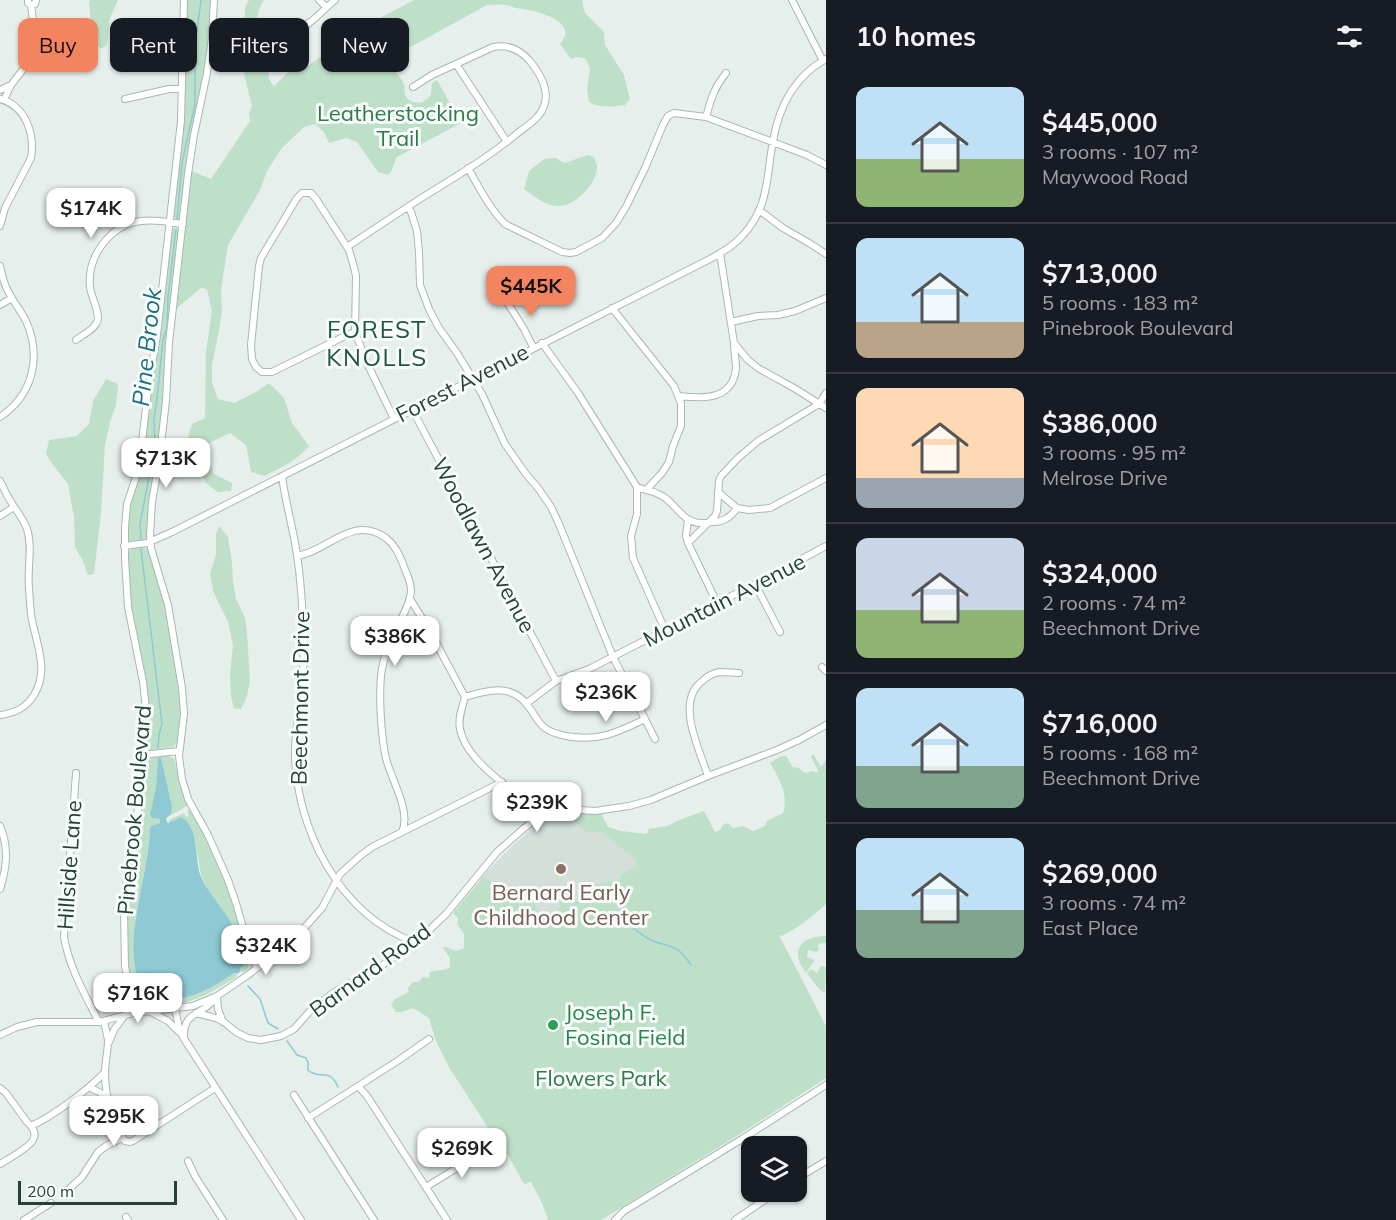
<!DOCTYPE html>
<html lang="en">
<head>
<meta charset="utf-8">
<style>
  :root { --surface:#171b24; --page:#20242c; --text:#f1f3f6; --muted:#9ea1a6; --line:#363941; --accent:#f4845f }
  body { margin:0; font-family:Mulish,sans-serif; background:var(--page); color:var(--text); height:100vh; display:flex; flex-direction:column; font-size:22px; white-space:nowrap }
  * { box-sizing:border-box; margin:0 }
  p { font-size:20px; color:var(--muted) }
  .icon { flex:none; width:33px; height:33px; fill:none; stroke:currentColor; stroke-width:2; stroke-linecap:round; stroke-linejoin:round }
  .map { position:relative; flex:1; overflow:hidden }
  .details { display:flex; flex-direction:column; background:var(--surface); width:570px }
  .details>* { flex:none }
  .guide { position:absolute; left:18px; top:18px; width:570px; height:54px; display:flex; gap:12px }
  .controls { position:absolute; left:741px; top:1136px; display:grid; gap:12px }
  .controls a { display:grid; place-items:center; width:66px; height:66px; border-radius:12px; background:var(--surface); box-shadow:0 2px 4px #0004; font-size:30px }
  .scale { position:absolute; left:18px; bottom:15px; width:159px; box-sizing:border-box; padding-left:6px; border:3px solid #24423a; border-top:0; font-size:16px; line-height:21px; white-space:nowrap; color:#24423a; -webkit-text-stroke:4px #f7fbf9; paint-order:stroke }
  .price { position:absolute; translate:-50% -51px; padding:0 14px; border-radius:12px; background:#fff; color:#222; font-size:20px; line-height:39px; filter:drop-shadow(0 2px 3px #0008) }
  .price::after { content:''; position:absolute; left:50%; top:36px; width:18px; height:14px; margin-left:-9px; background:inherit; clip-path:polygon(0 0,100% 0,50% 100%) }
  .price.on { background:var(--accent); color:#111 }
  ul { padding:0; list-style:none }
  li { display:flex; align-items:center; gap:18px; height:150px; padding:0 30px }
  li+li { border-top:2px solid var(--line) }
  li span { display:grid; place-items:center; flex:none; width:168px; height:120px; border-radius:12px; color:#555 }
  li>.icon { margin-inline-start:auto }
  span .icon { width:72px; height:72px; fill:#fffc; stroke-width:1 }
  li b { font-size:26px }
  h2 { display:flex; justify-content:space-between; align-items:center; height:72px; padding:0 30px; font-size:26px }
  .tag { padding:0 21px; border-radius:12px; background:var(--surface); box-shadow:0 2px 4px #0004; font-size:21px; line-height:54px }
  .tag.on { background:var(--accent); color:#111 }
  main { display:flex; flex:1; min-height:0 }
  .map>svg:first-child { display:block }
  .built { fill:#d4dfda }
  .green { fill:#bfe0c8 }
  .water { fill:#8ec9d4 }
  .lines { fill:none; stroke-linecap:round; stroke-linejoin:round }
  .stream { stroke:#8ec9d4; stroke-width:1.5 }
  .minor-casing { stroke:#a8b8b2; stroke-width:8 }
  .minor { stroke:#fff; stroke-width:6 }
  .education-dot { fill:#8d6e63; stroke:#f7fbf9; stroke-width:2 }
  .leisure-dot { fill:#2e9e5b; stroke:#f7fbf9; stroke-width:2 }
  .labels { text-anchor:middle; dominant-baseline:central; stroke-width:6; stroke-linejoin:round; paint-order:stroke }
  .park-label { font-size:22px; fill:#2d7a4b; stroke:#f7fbf9 }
  .street-label { font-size:22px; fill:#24423a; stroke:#f7fbf9 }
  .education-label { font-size:22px; fill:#785e54; stroke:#f7fbf9 }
  .leisure-label { font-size:22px; fill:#27864d; stroke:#f7fbf9; text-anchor:start }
  .neighbourhood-label { font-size:24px; letter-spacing:1.5px; fill:#1f5548; stroke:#f7fbf9 }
  .water-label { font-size:24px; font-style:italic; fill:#1c6f80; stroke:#f7fbf9 }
</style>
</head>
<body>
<main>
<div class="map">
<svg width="826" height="1220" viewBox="0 0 826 1220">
  <rect width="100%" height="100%" fill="#e6efeb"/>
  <path class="built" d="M566,813H580L606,831L638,861L635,867L582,906L542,924H529L480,879L504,854L530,830L542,821Z"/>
  <path class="green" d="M90,0H118L110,18L107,45L101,49C90,36 91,20 89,3Z
    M187,0H212L207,70L181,218L177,220L173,217L184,99Z
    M249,0H264C250,22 262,33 269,54C271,63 268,70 269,78C270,81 272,84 274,86L294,67L305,68L349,37L353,32L358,31L378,19L414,0H582L585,13L604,32L605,45L624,75L630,99L625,105C614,107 599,108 589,102L587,89L590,69L586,59L578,57L571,59L560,44C578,24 546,14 530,10C525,9 520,9 516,8C513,7 510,6 506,5C500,4 493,5 487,5L385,61C389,66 402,77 404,84C405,89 403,93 407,98C414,106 428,103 431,93C432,89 431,86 432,83L437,80L461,123L397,157L391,172L388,175L378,172L357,142L346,138L329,143L324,132L315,124L304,127L282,148L267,171L260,190L228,245L221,290L222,310L219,330L212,365V382L218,399L234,403L256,392L269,383L284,398L292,423L309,446C296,461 281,468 264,476L251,472L246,445L230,433L209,443V461L214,474L232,483L231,491L218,492L206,483L194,459L187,441L192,424L205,418L206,351L212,311L207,289L201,288L176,309L192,171L211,179L250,121L249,113L252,106L242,66L245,8Z
    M587,155L593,156C595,159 596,162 597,165C599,182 575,207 558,206C545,206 534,196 524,189L529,171L544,159L555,158L565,163Z
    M174,228L179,230L164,404L155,470L148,512L147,536L145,539L141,541L131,542L127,537L128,510L141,474L153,373L160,335L172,230Z
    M106,379L118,384L116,405L110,422L105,445L101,513L94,574L88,575L83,561L75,547L74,517L68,484L53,465L46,454L49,440L77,436L89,424L93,401Z
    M219,526L228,537L232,562L233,581L236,599L245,618L247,633L250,681L247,696L241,709L234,708L231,697L230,675L233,645L228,622L213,591L210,573L216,555V534Z
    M142,547L149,549L166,606L181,696L178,742L173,747L150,750L147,747L146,743C148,731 149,719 149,706C148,680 139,654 135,629C130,604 129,579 127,555C130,548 136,548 142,547Z
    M813,754L821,767L826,760V904C813,916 798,928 782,936L779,935L826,1026V1078L740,1134L601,1220H548L542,1203L531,1182L524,1184L508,1155L498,1143L450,1069L436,1041L429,1018L413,1008L402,1012H396L391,1005L395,999L409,992L408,988L413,982H418L423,977L429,978L430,972C438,969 443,972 450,967V958L443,948L446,947L456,951L464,948V934L457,924L458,918L453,913L484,876L504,893L519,900L523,894L529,893C537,902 536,914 542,924L553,919L561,907L555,894L557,893L568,903L585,900L589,896L590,886L620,879L621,875L635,867L637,861L602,832C598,832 591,833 587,832C582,830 576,822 572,818L575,813H601L608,827L621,831L647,834L649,829L667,826L677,821L704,811L715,832L720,830L723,825L728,823L733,828L743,826L753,831L765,826L767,821L783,813C789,795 779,778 770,763L779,757L786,756L793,767L799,768L805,773L812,771L817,773L818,770L811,757Z
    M158,756H169L174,759L183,793L189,805L166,818L164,775L161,758H158L156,787L152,818L160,819V824L150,830L146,862L135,921L237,975L235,978C216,989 200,1000 178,1004C165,1005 152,1005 139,1007L136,1004L128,970L125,910L142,761L145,759Z
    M191,809C219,856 237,907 249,959L248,968L244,972H242L240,968L245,959L235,928L211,896L201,875L195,840L169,823V820L184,813L186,817L189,816L187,811Z
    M826,936V943L818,944L819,950L816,952L808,950L807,957L815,960L806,973C789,951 801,936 826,936Z
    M821,966L826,967L825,993C820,992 812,979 807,974L811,969L817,973Z"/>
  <path class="water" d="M158,758H161L172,807L171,814L166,818L167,822L169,823L181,817C200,828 194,859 201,877C210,896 225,910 234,928C239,938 242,949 245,959L244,965L240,968L241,971L237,974L234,973C213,987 185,1005 158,997C114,984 142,894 146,862C148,852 149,841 150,830L151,826L160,823V819L152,818L150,815L156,787Z"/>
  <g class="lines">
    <path class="stream" d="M177,219L182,163L195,104V46L201,0
      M141,539L140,525L155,444L154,419L157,399L163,340L167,328L168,297L176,229
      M141,549L162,724L159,735L158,748
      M634,929C640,933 647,939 655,942C675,948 678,946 691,965
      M248,986L260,999L268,1023L278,1029
      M287,1041L297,1055L306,1058L308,1062V1070C320,1081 329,1066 338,1087"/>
    <g class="minor-casing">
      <path id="minor" d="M28,0V3L31,5L35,4L36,0
        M214,0L212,38L207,73L194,135L188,174L169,343L166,401L159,462L152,502L150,535L151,548L168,605L182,688L184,714L179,756L182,779L188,799L208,835L228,880L236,903L250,952L257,968
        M319,0L326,7
        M792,0L823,61
        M285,32C306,32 320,12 335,0
        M456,64L507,142
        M0,90L11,85
        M0,99C26,106 35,134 31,158L5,208L0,226
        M125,99L169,89H182
        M4,100L11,85L28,63L32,52L35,35L31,5
        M706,117C711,99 714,88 726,73
        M468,168C479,187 489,208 505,224L562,252L570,253L576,252L602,238L616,223L627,205L645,168L663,125L668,116L674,113L706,117L807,155L826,165
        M408,207L411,212L417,231L419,252L420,285L429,309L439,328L457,353L482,394L505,444L526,474L538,488L551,507L559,524L613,657L645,719C616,733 598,742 566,736C558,734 551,733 545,728C537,722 534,713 528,706C512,683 487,690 465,697C462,708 458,718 460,729C465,756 496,777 515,794C523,801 530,810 537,818
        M759,210L783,228L809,243L826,254
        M347,247C371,231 395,215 420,199C453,178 488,158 519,132C528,125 540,118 544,106C550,90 539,72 529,60C519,49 508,44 493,47L432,75L413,87
        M720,253L734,343L748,360L758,368L794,388L826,408
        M0,266C2,275 4,285 9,293C14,303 21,311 26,321C42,357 33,395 0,417
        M505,299L524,329L533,347
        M0,305L12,298
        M612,308L674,386L681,403V426L673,446L669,462L662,473L646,490L637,487
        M731,322L758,316L778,315L795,311L826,298
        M355,332L345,336L272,372H262L256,367L252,359L251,345L259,266L261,258L297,198L302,193H311L316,199L349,250L354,267L356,276L355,332L367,363L394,419
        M76,340C82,335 94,330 97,322C101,314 91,297 90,287C87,256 110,225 141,221C155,219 169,222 183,224
        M542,343L578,393L637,487V514L631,536L633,558L665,630
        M679,396C704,399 733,400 736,368C736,360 734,351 734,343
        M412,409L556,681
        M282,476C285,499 291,521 295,543C300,570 302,598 303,625C304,645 304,665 302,684C300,707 295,730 295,753C296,829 339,914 414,942
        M0,481C4,489 8,498 13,505C18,513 24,520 27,529C33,547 27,569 29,588C30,599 30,610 32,620C37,645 49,671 34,695C26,708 15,713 0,715
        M646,490C652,491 659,494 664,497C678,507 684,524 703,523C707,523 710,522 713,522C724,522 731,517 737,508L749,510L770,508L826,478
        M718,492L737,508
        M0,516L14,507
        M688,520L686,536L688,543L717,603
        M688,543L715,516L717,511L719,481L721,476L738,458L758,441L819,404L826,393
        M124,546L147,543L172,532C351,441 530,349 710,259C722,252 734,246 743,235C770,205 766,177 773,141C779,106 795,76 826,59
        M755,584L780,632
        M410,599L427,626L465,697
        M822,667L826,671
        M527,703L556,681L589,669L755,584L826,546
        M645,719L655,739
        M141,755L179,751
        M76,773L64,937C69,967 85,995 99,1022
        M708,776C700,751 676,704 700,683C706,677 712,673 720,672C727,672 733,673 739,673
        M0,826C9,847 7,867 0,889
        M402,832L502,782
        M217,997L218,1009L223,1022
        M175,1008L179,1028L183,1037L301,1220
        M151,1012L168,1021L179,1032
        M134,1013L125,966L124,911L128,866L139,803V770L145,734L146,709L143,682L128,607L125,558V527L127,504L139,468L148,390L157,335L181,121L184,0
        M196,1013L216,1018L224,1022L236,1032L248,1038L261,1040L281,1036L294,1029L311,1010L332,994L348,984L376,970L425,934L446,914L497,852L523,829L537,818L551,813L566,809L595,811L629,806L651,800L708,776L777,750L799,740L826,725
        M104,1021C105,1027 107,1034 108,1040C108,1051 105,1062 105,1073C105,1093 112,1125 125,1141L130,1142L133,1141L215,1088
        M0,1035L17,1027L37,1022H99L134,1013L193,1006L217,996L248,975L297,936L322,908L340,874L360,856L372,847L402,832C412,810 389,777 385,754C381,731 379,699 381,676C382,663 387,649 392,637C398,624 411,604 411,590C411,581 406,573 403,564C399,554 395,545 386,538C352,514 329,551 297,556
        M184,1037C183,1010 204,1016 216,997
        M109,1042L114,1030L125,1015
        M358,1086L367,1096L447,1220
        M89,1087L99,1092L108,1098
        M0,1088L6,1093L27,1122L31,1126C52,1117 89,1089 105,1072
        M294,1095L374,1220
        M308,1118L399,1060L429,1039
        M188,1161L195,1176L223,1220
        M0,1164C8,1159 29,1148 33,1140C36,1135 34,1130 31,1126
        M796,1179L826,1161
        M426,1187L486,1150
        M68,1190L82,1177L98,1152L106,1146L122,1138
        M126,1217L128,1220
        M24,1220L51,1203
        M615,1220L624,1211L742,1139L826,1085
        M735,1220L778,1191"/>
    </g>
    <use href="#minor" class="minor"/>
  </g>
  <circle class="education-dot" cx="561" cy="869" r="6"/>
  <circle class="leisure-dot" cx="553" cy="1025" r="6"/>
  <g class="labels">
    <g class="park-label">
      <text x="398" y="113">Leatherstocking<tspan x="398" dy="25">Trail</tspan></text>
      <text x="601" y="1078">Flowers Park</text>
    </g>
    <g class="street-label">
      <text transform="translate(462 383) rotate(-27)">Forest Avenue</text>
      <text transform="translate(484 545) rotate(62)">Woodlawn Avenue</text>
      <text transform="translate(724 600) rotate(-27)">Mountain Avenue</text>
      <text transform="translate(300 698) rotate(-89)">Beechmont Drive</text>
      <text transform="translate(134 810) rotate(-85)">Pinebrook Boulevard</text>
      <text transform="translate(69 865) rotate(-86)">Hillside Lane</text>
      <text transform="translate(370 970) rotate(-36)">Barnard Road</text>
    </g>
    <g class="education-label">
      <text x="561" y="892">Bernard Early<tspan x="561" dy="25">Childhood Center</tspan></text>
    </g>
    <g class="leisure-label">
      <text x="565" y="1012">Joseph F.<tspan x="565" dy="25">Fosina Field</tspan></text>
    </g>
    <g class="neighbourhood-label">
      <text x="377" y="329">FOREST<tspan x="377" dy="28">KNOLLS</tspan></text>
    </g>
    <g class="water-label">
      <text transform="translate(146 347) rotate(-84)">Pine Brook</text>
    </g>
  </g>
</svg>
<div class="controls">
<a><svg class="icon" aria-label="layers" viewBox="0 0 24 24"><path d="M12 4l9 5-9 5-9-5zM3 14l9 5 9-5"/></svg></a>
</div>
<div class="scale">200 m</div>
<b class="price" style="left:91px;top:239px">$174K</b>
<b class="price on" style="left:531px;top:317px">$445K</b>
<b class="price" style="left:166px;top:489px">$713K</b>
<b class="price" style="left:395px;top:667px">$386K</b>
<b class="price" style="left:606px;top:723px">$236K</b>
<b class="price" style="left:537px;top:833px">$239K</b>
<b class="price" style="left:266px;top:976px">$324K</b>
<b class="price" style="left:138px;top:1024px">$716K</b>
<b class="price" style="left:114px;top:1147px">$295K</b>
<b class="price" style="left:462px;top:1179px">$269K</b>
<div class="guide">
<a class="tag on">Buy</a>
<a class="tag">Rent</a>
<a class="tag">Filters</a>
<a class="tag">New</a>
</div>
</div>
<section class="details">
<h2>10 homes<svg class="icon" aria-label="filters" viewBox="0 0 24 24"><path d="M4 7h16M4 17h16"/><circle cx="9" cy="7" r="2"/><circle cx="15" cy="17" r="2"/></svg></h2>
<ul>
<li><span style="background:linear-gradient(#bfe0f5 60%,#8fb573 0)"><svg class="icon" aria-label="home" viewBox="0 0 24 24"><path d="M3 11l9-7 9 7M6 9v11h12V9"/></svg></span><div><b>$445,000</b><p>3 rooms · 107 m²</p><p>Maywood Road</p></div></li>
<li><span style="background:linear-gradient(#bfe0f5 70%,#b9a48a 0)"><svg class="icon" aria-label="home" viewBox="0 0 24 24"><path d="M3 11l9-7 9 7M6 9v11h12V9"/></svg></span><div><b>$713,000</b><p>5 rooms · 183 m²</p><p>Pinebrook Boulevard</p></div></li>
<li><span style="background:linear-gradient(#ffd9b3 75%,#9aa5b1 0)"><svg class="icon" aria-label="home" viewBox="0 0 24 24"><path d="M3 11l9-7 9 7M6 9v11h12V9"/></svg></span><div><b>$386,000</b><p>3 rooms · 95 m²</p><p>Melrose Drive</p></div></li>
<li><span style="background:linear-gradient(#c9d6e8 60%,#8fb573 0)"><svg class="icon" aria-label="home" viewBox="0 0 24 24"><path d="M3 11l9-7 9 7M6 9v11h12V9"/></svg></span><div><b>$324,000</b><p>2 rooms · 74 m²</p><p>Beechmont Drive</p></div></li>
<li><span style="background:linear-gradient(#bfe0f5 65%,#7fa58c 0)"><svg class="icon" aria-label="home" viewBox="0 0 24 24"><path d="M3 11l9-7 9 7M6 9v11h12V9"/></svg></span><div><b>$716,000</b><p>5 rooms · 168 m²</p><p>Beechmont Drive</p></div></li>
<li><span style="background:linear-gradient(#bfe0f5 60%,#7fa58c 0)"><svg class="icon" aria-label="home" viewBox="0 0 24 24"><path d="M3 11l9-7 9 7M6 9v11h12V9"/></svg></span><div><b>$269,000</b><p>3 rooms · 74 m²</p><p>East Place</p></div></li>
</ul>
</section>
</main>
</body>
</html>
